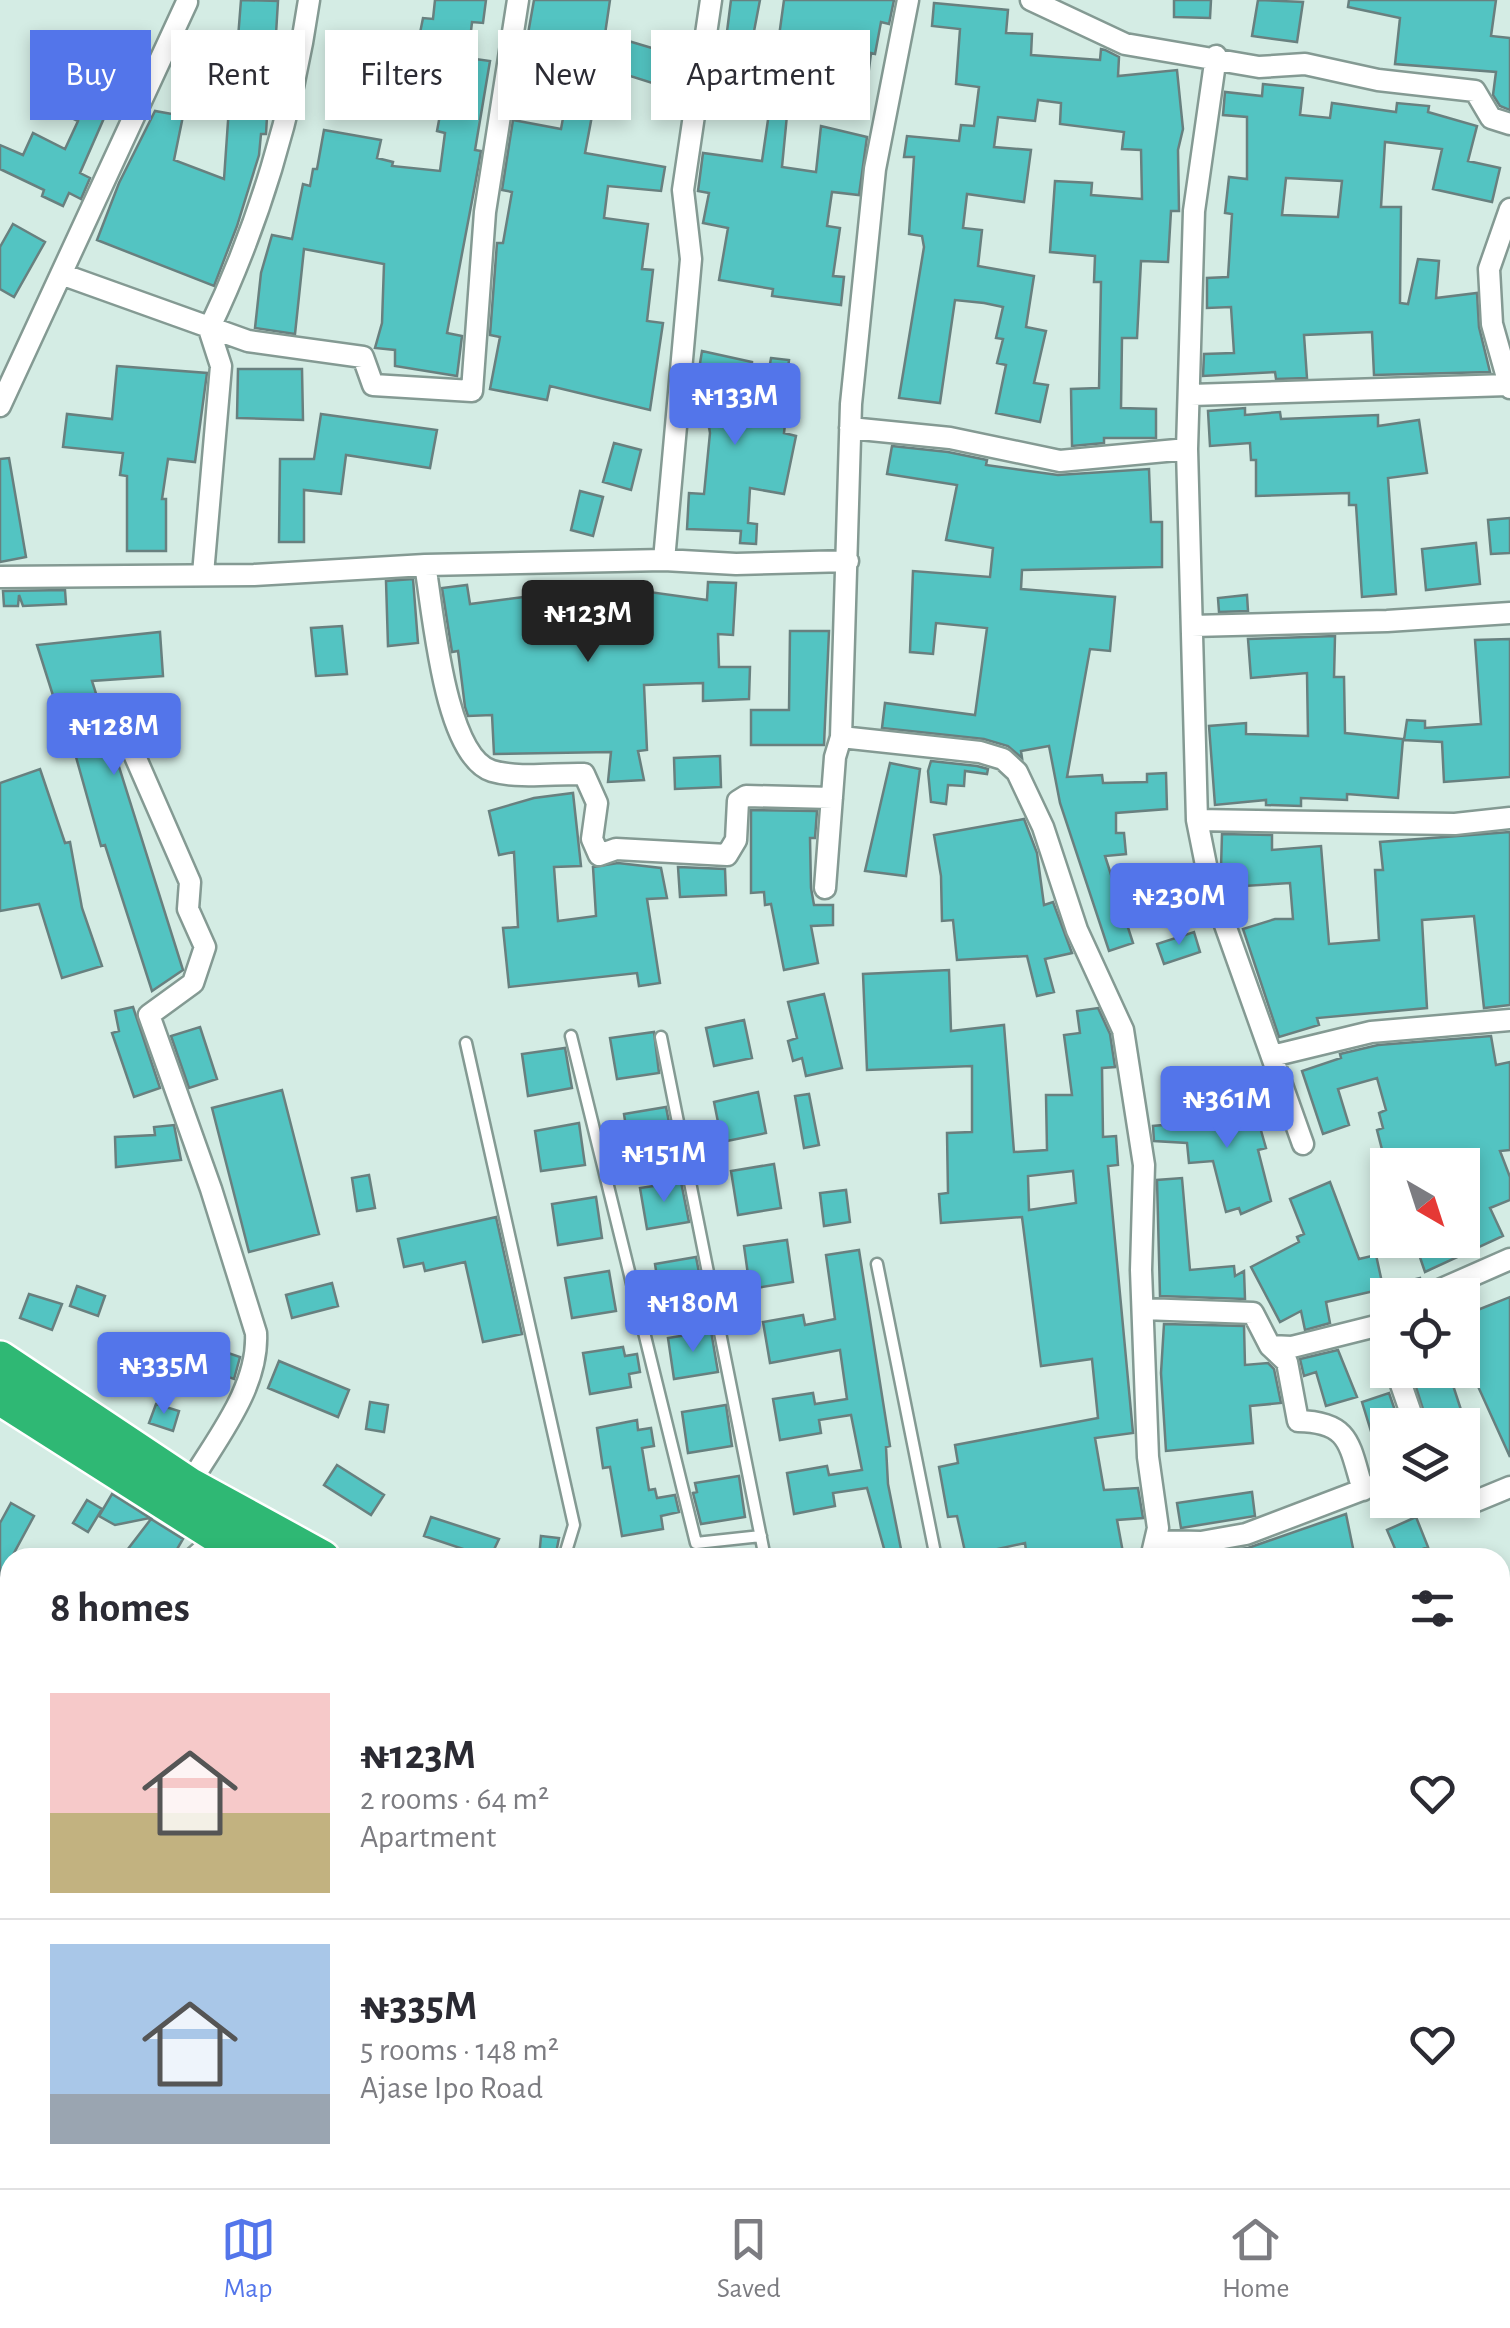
<!DOCTYPE html>
<html lang="en">
<head>
<meta charset="utf-8">
<style>
  :root { --surface:#fff; --page:#f7f7f7; --text:#2b2b33; --muted:#7c7c81; --line:#e1e1e2; --accent:#5375ea }
  body { margin:0; font-family:"Alegreya Sans",sans-serif; background:var(--page); color:var(--text); height:100vh; display:flex; flex-direction:column; font-size:38px; white-space:nowrap }
  * { box-sizing:border-box; margin:0 }
  p { font-size:32px; color:var(--muted) }
  .icon { flex:none; width:55px; height:55px; fill:none; stroke:currentColor; stroke-width:2; stroke-linecap:round; stroke-linejoin:round }
  .map { position:relative; flex:1; overflow:hidden }
  .side { position:absolute; left:0px; top:1548px; width:1510px; height:642px; display:flex; flex-direction:column; background:var(--surface); border-radius:30px 30px 0 0; box-shadow:0 5px 15px #0003 }
  .side>* { flex:none }
  .banner { position:absolute; left:30px; top:30px; width:1000px; height:90px; display:flex; gap:20px }
  .needle { width:65px; rotate:141deg }
  .tools { position:absolute; left:1370px; top:1148px; display:grid; gap:20px }
  .tools a { display:grid; place-items:center; width:110px; height:110px; border-radius:0px; background:var(--surface); box-shadow:0 5px 15px #0003; font-size:50px }
  .price { position:absolute; translate:-50% -85px; padding:0 22px; border-radius:10px; background:var(--accent); color:#fff; font-size:32px; line-height:65px; filter:drop-shadow(0 2px 5px #0008) }
  .price::after { content:''; position:absolute; left:50%; top:60px; width:30px; height:22px; margin-left:-15px; background:inherit; clip-path:polygon(0 0,100% 0,50% 100%) }
  .price.selected { background:#222; color:#fff }
  ul { padding:0; list-style:none }
  li { display:flex; align-items:center; gap:30px; height:250px; padding:0 50px }
  li+li { border-top:2px solid var(--line) }
  li span { display:grid; place-items:center; flex:none; width:280px; height:200px; border-radius:0px; color:#555 }
  li>.icon { margin-inline-start:auto }
  span .icon { width:120px; height:120px; fill:#fffc; stroke-width:1 }
  li b { font-size:42px }
  h2 { display:flex; justify-content:space-between; align-items:center; height:120px; padding:0 50px; font-size:42px }
  .tag { padding:0 35px; border-radius:0px; background:var(--surface); box-shadow:0 5px 15px #0003; font-size:35px; line-height:90px }
  .tag.selected { background:var(--accent); color:#fff }
  .dock { display:flex; justify-content:space-around; align-items:center; height:140px; border-top:2px solid var(--line); background:var(--surface); font-size:28px; color:var(--muted) }
  .dock a { display:grid; justify-items:center; gap:5px }
  .dock .selected { color:var(--accent) }
  .map>svg:first-child { display:block }
  .building { fill:#53c4c2; stroke:#68807f; stroke-width:2.5; fill-rule:evenodd }
  .lines { fill:none; stroke-linecap:round; stroke-linejoin:round }
  .lane-casing { stroke:#849a93; stroke-width:15 }
  .street-casing { stroke:#849a93; stroke-width:25 }
  .highway-casing { stroke:#fff; stroke-width:40 }
  .lane { stroke:#fff; stroke-width:10 }
  .street { stroke:#fff; stroke-width:20 }
  .highway { stroke:#2fb874; stroke-width:35 }
</style>
</head>
<body>
<div class="map">
<svg width="1510" height="2188" viewBox="0 0 1510 2188">
  <rect width="100%" height="100%" fill="#d4ece4"/>
  <path class="building" d="M241,0L278,1L276,34H267L262,79L280,83L275,101L268,100L266,134H261L259,155L237,226L214,286L97,240L119,183L155,111L183,116L174,160L224,179L229,107L220,106L223,83L184,79L188,46L237,51Z
    M435,0H486L483,23L472,22L468,58L490,61L475,150L481,151L475,185L447,333L462,336L457,376L395,366V350L375,348L382,323L384,264L304,249L295,334L255,328L261,273L272,235L292,239L303,184L310,186L313,169H317L324,130L381,140L377,158L393,162L392,166L440,171L445,133L437,131L445,88L410,83L423,18L433,19Z
    M534,0H610L605,34L679,56L668,88L621,73L620,78L600,73L585,153L665,167L661,191L608,186L604,218L648,224L642,269L653,270L647,321L663,323L650,410L550,386L547,400L490,389L500,337L490,335L497,243H503L512,192L502,190L513,120L561,129L572,69L523,62Z
    M731,0H760L740,104L710,98L715,69L722,71Z
    M784,0H894L889,24L881,22L875,54L871,53L865,101L794,85L796,71L785,69L787,59L776,58Z
    M1174,0H1211L1210,18L1174,17Z
    M1258,0L1303,2L1297,42L1252,36Z
    M1349,0H1496L1491,36L1510,38V110L1500,106L1493,95L1496,72L1395,64L1400,18L1348,7Z
    M934,3L1008,10L1006,33L1032,34L1031,55L1100,60L1101,49L1105,50L1119,57L1118,76L1177,70L1183,129L1178,150L1179,211H1171L1168,262L1141,261L1137,338H1122L1121,408L1156,409V438H1104V443L1072,446L1071,389L1099,388L1101,282H1094L1095,256L1050,252L1055,181L1092,183L1091,195L1142,199L1141,150L1122,149L1124,132L1060,124L1061,103L1038,100L1035,121L998,117L994,147L1031,150L1024,202L967,194L963,228L982,230L978,266L1034,276L1026,327L1046,331L1034,383L1048,385L1040,422L996,413L1006,365L997,363L1003,339L996,338L1003,307L984,303L955,300L940,403L899,398L924,247L922,236L909,234L914,157H904L907,136L959,141L961,125L974,126L979,87L956,84L960,29L932,26Z
    M67,70L115,93L80,173L90,178L81,199L69,193L63,206L42,196L44,190L0,169V145L23,155L33,133L65,149L78,121L49,107L54,97L51,95Z
    M1263,84L1303,88L1300,115L1330,118L1332,103L1396,112L1397,103L1429,106L1428,112L1477,126L1468,161L1500,168L1492,202L1433,189L1442,149L1385,142L1381,207H1401L1400,303L1408,304L1418,259L1439,261L1436,298L1477,293L1479,327L1490,372L1374,375L1372,332L1304,335L1307,378L1276,379L1275,372L1203,376L1204,354L1234,353L1231,307L1207,308V278L1228,277L1232,214L1225,213L1229,177L1247,179V117L1223,115L1225,92L1262,96ZM1286,178L1342,181L1338,217L1282,215Z
    M769,113L787,115L782,167L816,172L821,126L867,137L859,195L832,192L827,226L840,228L833,276L844,277L841,305L772,296L773,289L719,280L728,228L703,223L709,193L698,191L703,153L762,161Z
    M13,224L45,242L14,297L0,289V247Z
    M702,351L752,362L750,410L786,416L784,433L796,436L784,494L750,488L748,523L757,524L756,544L740,543L741,531L687,529L689,493L704,494L710,433L709,427L690,425Z
    M771,358L789,360L787,377L768,375Z
    M117,366L207,373L195,462L168,459L162,499H166V551H127V476L120,475L123,453L63,447L67,414L112,419Z
    M238,369H302L303,420L237,418Z
    M1245,408V415L1280,412L1281,419L1378,415V426L1419,420L1427,473L1388,478L1396,594L1362,597L1356,505H1349V493L1256,496V460H1251L1250,443L1210,446L1208,411Z
    M321,414L437,430L430,468L346,455L341,494L304,490V542H279L280,459H314Z
    M614,443L641,450L631,490L603,482Z
    M892,446L948,452L987,460L986,465L1058,475L1149,469L1151,522H1162V567L1022,570L1021,589L1115,597L1110,651L1090,649L1067,777L1102,775L1103,783L1147,782V774L1166,773L1167,809L1116,813V833H1124L1126,854L1105,856L1133,943L1109,951L1060,803L1049,746L1021,751L1022,758L1008,746L984,739L882,728L885,703L975,715L987,628L936,623L933,654L910,652L913,571L990,577L993,548L946,540L957,485L887,474Z
    M9,458L26,557L0,562V459Z
    M580,491L603,497L593,536L571,530Z
    M1510,518V553L1491,554L1488,520Z
    M1476,543L1480,584L1426,590L1422,549Z
    M413,579L418,643L388,646L386,581Z
    M612,582L649,585V592L707,600L708,582L736,583L733,635L718,634L719,667H750L749,699L703,701V683L644,685L647,750L638,751L644,780L608,782L611,752L494,754L492,715L468,716L465,707L458,651L452,652L442,588L467,585L470,604L563,592L611,596Z
    M65,590L66,604L23,606L19,595L18,606H4L3,591Z
    M1247,595L1248,611L1219,612L1218,598Z
    M342,626L347,674L316,676L311,628Z
    M790,631H829L824,745H751V710H789Z
    M160,632L163,676L92,681L183,970L152,991L105,845L101,846L76,757L101,748L69,746L37,645Z
    M1335,636L1334,677H1344L1345,733L1403,739L1398,798L1347,794V800L1301,798V806L1266,805V800L1215,805L1209,726L1246,723V734L1308,736L1307,673L1251,678L1248,639Z
    M1510,639V777L1444,782L1442,742L1404,740L1407,720L1425,721V728L1481,724L1475,640Z
    M720,756L721,787L675,789L674,758Z
    M931,761L977,766L988,769L987,774L965,771L964,786L948,785L946,804L931,802L928,771Z
    M890,763L920,769L906,876L865,871Z
    M40,769L65,843L70,842L82,908L102,966L62,978L39,904L0,911V783Z
    M573,793L581,866L554,867L558,921L596,916L593,867L618,863L661,868L667,898L647,899L660,983L639,986L637,973L509,987L503,928L518,927L514,852L499,855L489,811L534,798Z
    M751,810L817,811L815,838H810L811,888L814,905H833V925L811,926L818,963L784,970L771,904L765,905L764,892L751,893Z
    M1024,819L1037,853L1044,905L1053,902L1072,953L1045,959L1054,992L1037,996L1027,956L957,960L953,920L942,921L941,876L934,835Z
    M1510,832V1005L1484,1008L1474,916L1422,920L1427,1008L1317,1018L1319,1025L1279,1037L1243,929L1275,919H1293L1290,883L1228,887L1227,868H1221L1222,834L1272,835V850L1321,846L1329,944L1379,940L1375,870H1383L1380,842Z
    M678,867L725,869L726,895L680,897Z
    M1194,932L1200,952L1164,964L1157,944Z
    M949,970L951,1031L1004,1025L1014,1152L1047,1150L1046,1095H1072L1064,1035L1080,1033L1077,1011L1098,1008L1110,1034L1115,1067L1102,1068L1103,1137L1116,1136L1118,1165L1108,1166L1133,1433L1095,1438L1104,1490L1138,1488L1143,1518L1117,1520L1124,1558H1027L1025,1543L966,1556L957,1516L948,1517L939,1467L958,1463L955,1445L1098,1418L1092,1359L1041,1366L1022,1217L941,1223L939,1194L948,1193L947,1133L972,1132V1066L867,1070L863,974ZM1073,1171L1076,1203L1029,1210L1028,1176Z
    M824,994L842,1068L806,1076L802,1058L793,1061L788,1041L797,1038L788,1002Z
    M133,1007L160,1088L134,1097L112,1033L119,1031L115,1011Z
    M744,1020L752,1058L714,1066L706,1028Z
    M200,1027L217,1079L189,1088L171,1036Z
    M654,1032L659,1073L617,1079L610,1038Z
    M1491,1036L1496,1065L1510,1062V1150L1500,1151L1510,1177V1200L1490,1208L1503,1236L1425,1272L1414,1240H1462V1156L1438,1165H1386L1377,1130L1383,1128L1379,1113L1386,1110L1377,1078L1338,1089L1349,1125L1323,1134L1302,1071L1341,1058L1340,1054L1378,1045Z
    M565,1048L572,1088L528,1096L522,1054Z
    M282,1090L319,1234L249,1252L212,1108Z
    M758,1092L766,1133L722,1142L714,1102Z
    M1250,1092L1266,1148L1258,1150L1271,1201L1241,1214L1239,1208L1226,1212L1213,1161L1189,1163L1187,1143L1154,1141L1153,1126L1219,1120L1214,1103Z
    M809,1094L819,1145L804,1148L795,1096Z
    M666,1107L674,1148L630,1155L624,1114Z
    M579,1123L585,1165L541,1171L535,1131Z
    M174,1125L181,1160L116,1167L115,1137L155,1135L154,1127Z
    M774,1164L781,1208L738,1215L731,1171Z
    M369,1175L375,1208L357,1211L352,1178Z
    M1182,1178L1190,1270L1234,1266L1235,1276L1244,1271L1245,1299L1160,1296L1157,1180Z
    M681,1182L689,1222L647,1229L640,1188Z
    M1330,1182L1359,1259L1376,1255L1383,1287L1420,1278L1421,1283L1413,1295H1375L1374,1291L1326,1302L1330,1323L1305,1330L1301,1311L1280,1322L1251,1267L1299,1242L1297,1237L1304,1234L1290,1199Z
    M846,1190L850,1222L824,1226L820,1193Z
    M596,1197L602,1238L558,1245L552,1204Z
    M496,1217L522,1334L483,1342L465,1262L425,1271L423,1263L404,1267L398,1239Z
    M787,1240L793,1282L750,1289L744,1246Z
    M859,1250L890,1446L886,1447L888,1484L901,1549L885,1552L867,1488L833,1493L835,1506L794,1514L787,1473L827,1466L829,1475L862,1470L851,1415L819,1420L821,1433L780,1440L773,1399L813,1393L815,1404L847,1399L840,1350L770,1363L763,1322L803,1315L805,1325L835,1319L826,1255Z
    M696,1257L704,1298L661,1304L655,1264Z
    M609,1271L616,1311L572,1318L565,1278Z
    M332,1283L338,1306L292,1318L286,1295Z
    M77,1286L105,1296L98,1316L70,1306Z
    M1468,1292L1475,1311L1510,1297V1457L1462,1351V1295Z
    M29,1294L62,1304L52,1330L20,1318Z
    M1164,1324L1244,1326L1245,1365L1268,1363L1274,1369L1281,1403L1250,1406L1253,1443L1166,1451L1161,1373Z
    M711,1331L718,1372L674,1379L668,1338Z
    M202,1344L240,1357L234,1379L195,1366Z
    M623,1347L625,1356L637,1354L640,1372L629,1374L631,1387L590,1394L583,1353Z
    M1338,1350L1357,1397L1326,1406L1316,1372L1304,1376L1300,1359Z
    M279,1361L349,1390L338,1417L268,1388Z
    M1431,1370H1448L1466,1425H1428L1415,1384L1434,1378Z
    M1389,1393L1400,1425H1388V1467H1382L1362,1402Z
    M370,1402L388,1405L384,1432L366,1429Z
    M156,1404L179,1411L173,1431L149,1423Z
    M726,1405L732,1446L688,1453L682,1412Z
    M637,1420L638,1430L651,1428L654,1446L642,1448L649,1490L655,1489L657,1498L675,1495L679,1512L661,1516L663,1529L622,1536L610,1467L603,1468L597,1428Z
    M337,1465L384,1495L371,1515L324,1485Z
    M739,1476L745,1517L701,1524L693,1493L697,1492L695,1483Z
    M1252,1492L1255,1516L1181,1528L1177,1503Z
    M112,1494L150,1518L115,1525L99,1516Z
    M87,1500L102,1509L88,1532L73,1523Z
    M11,1503L34,1516L0,1579V1523Z
    M1346,1514L1355,1558H1188V1555L1248,1548Z
    M431,1517L499,1539L490,1558L424,1536Z
    M1416,1517L1428,1547L1399,1558L1387,1530Z
    M151,1519L183,1539L172,1558H121Z
    M541,1536L559,1538L555,1558H539Z"/>
  <g class="lines">
    <g class="lane-casing">
      <path id="lane" d="M571,1036L696,1543L761,1536
        M661,1037L765,1558
        M466,1043L574,1525L564,1558
        M877,1264L936,1558"/>
    </g>
    <g class="street-casing">
      <path id="street" d="M1031,0L1125,44L1259,67L1305,64L1378,80L1475,91L1491,118L1510,124
        M1216,56L1194,211L1187,449L1197,820L1209,880L1303,1144
        M1510,209L1489,269L1492,324L1510,388
        M61,274L248,341L363,357L373,385L472,391L485,212L518,0
        M1191,395L1508,385
        M0,406L187,2
        M850,428L950,438L1060,461L1187,449
        M664,560L691,259L683,190L711,0
        M425,565C433,609 444,756 492,771C519,779 557,773 584,774L597,803L592,839L599,855L616,849L727,855L736,840L738,801L746,796L832,798
        M203,574L221,366L209,329C258,227 293,112 309,0
        M0,577L254,575L425,565L664,560L736,564L848,561
        M1192,626L1387,621L1510,613
        M841,737L980,752L1003,759L1017,772L1043,827L1077,930L1123,1030L1144,1165L1141,1270L1148,1457L1158,1528L1151,1558
        M127,738L190,882L188,909L205,947L193,983L149,1015L211,1189L256,1333C259,1388 216,1439 189,1485
        M1197,820L1455,824L1510,818
        M825,888L835,757L841,737L851,404L875,169L908,0
        M1272,1056L1371,1032L1510,1020
        M1428,1295L1510,1259
        M1143,1309L1253,1313L1270,1346L1287,1362L1298,1421C1351,1422 1349,1445 1363,1490
        M1270,1346L1292,1347L1388,1323
        M1396,1370L1415,1425
        M1462,1495L1476,1501L1510,1487
        M1155,1541L1201,1542L1246,1534L1388,1480
        M194,1558L222,1533
        M0,1695L10,1689
        M0,2027V2052
        M249,2180L252,2188
        M1329,2180L1330,2188
        M47,2188L61,2180
        M495,2188V2180
        M795,2188L798,2180"/>
    </g>
    <g class="highway-casing">
      <path id="highway" d="M0,1359L189,1485L322,1558
        M0,1397L253,1558
        M1500,2004L1510,2007
        M1500,2037L1510,2041"/>
    </g>
    <use href="#lane" class="lane"/>
    <use href="#street" class="street"/>
    <use href="#highway" class="highway"/>
  </g>
</svg>
<div class="tools">
<a><svg class="needle" viewBox="-14 -14 28 28"><path d="M0-13l5 13h-10z" fill="#e53935"/><path d="M0 13l5-13h-10z" fill="#7c7c81"/></svg></a>
<a><svg class="icon" aria-label="locate" viewBox="0 0 24 24"><circle cx="12" cy="12" r="6"/><path d="M12 2v4M12 18v4M2 12h4M18 12h4"/></svg></a>
<a><svg class="icon" aria-label="layers" viewBox="0 0 24 24"><path d="M12 4l9 5-9 5-9-5zM3 14l9 5 9-5"/></svg></a>
</div>
<b class="price" style="left:735px;top:448px">₦133M</b>
<b class="price selected" style="left:588px;top:665px">₦123M</b>
<b class="price" style="left:114px;top:778px">₦128M</b>
<b class="price" style="left:1179px;top:948px">₦230M</b>
<b class="price" style="left:1227px;top:1151px">₦361M</b>
<b class="price" style="left:664px;top:1205px">₦151M</b>
<b class="price" style="left:693px;top:1355px">₦180M</b>
<b class="price" style="left:164px;top:1417px">₦335M</b>
<div class="banner">
<a class="tag selected">Buy</a>
<a class="tag">Rent</a>
<a class="tag">Filters</a>
<a class="tag">New</a>
<a class="tag">Apartment</a>
</div>
<section class="side">
<h2>8 homes<svg class="icon" aria-label="filters" viewBox="0 0 24 24"><path d="M4 7h16M4 17h16"/><circle cx="9" cy="7" r="2"/><circle cx="15" cy="17" r="2"/></svg></h2>
<ul>
<li><span style="background:linear-gradient(#f6c9c9 60%,#c2b280 0)"><svg class="icon" aria-label="home" viewBox="0 0 24 24"><path d="M3 11l9-7 9 7M6 9v11h12V9"/></svg></span><div><b>₦123M</b><p>2 rooms · 64 m²</p><p>Apartment</p></div><svg class="icon" aria-label="heart" viewBox="0 0 24 24"><path d="M12 20l-8-8c-3-5 5-10 8-4 3-6 11-1 8 4z"/></svg></li>
<li><span style="background:linear-gradient(#a9c7e8 75%,#9aa5b1 0)"><svg class="icon" aria-label="home" viewBox="0 0 24 24"><path d="M3 11l9-7 9 7M6 9v11h12V9"/></svg></span><div><b>₦335M</b><p>5 rooms · 148 m²</p><p>Ajase Ipo Road</p></div><svg class="icon" aria-label="heart" viewBox="0 0 24 24"><path d="M12 20l-8-8c-3-5 5-10 8-4 3-6 11-1 8 4z"/></svg></li>
</ul>
</section>
</div>
<nav class="dock">
<a class="selected"><svg class="icon" aria-label="map" viewBox="0 0 24 24"><path d="M3 6l6-2 6 2 6-2v14l-6 2-6-2-6 2zM9 4v14M15 6v14"/></svg>Map</a>
<a><svg class="icon" aria-label="saved" viewBox="0 0 24 24"><path d="M7 4h10v16l-5-4-5 4z"/></svg>Saved</a>
<a><svg class="icon" aria-label="home" viewBox="0 0 24 24"><path d="M3 11l9-7 9 7M6 9v11h12V9"/></svg>Home</a>
</nav>
</body>
</html>
